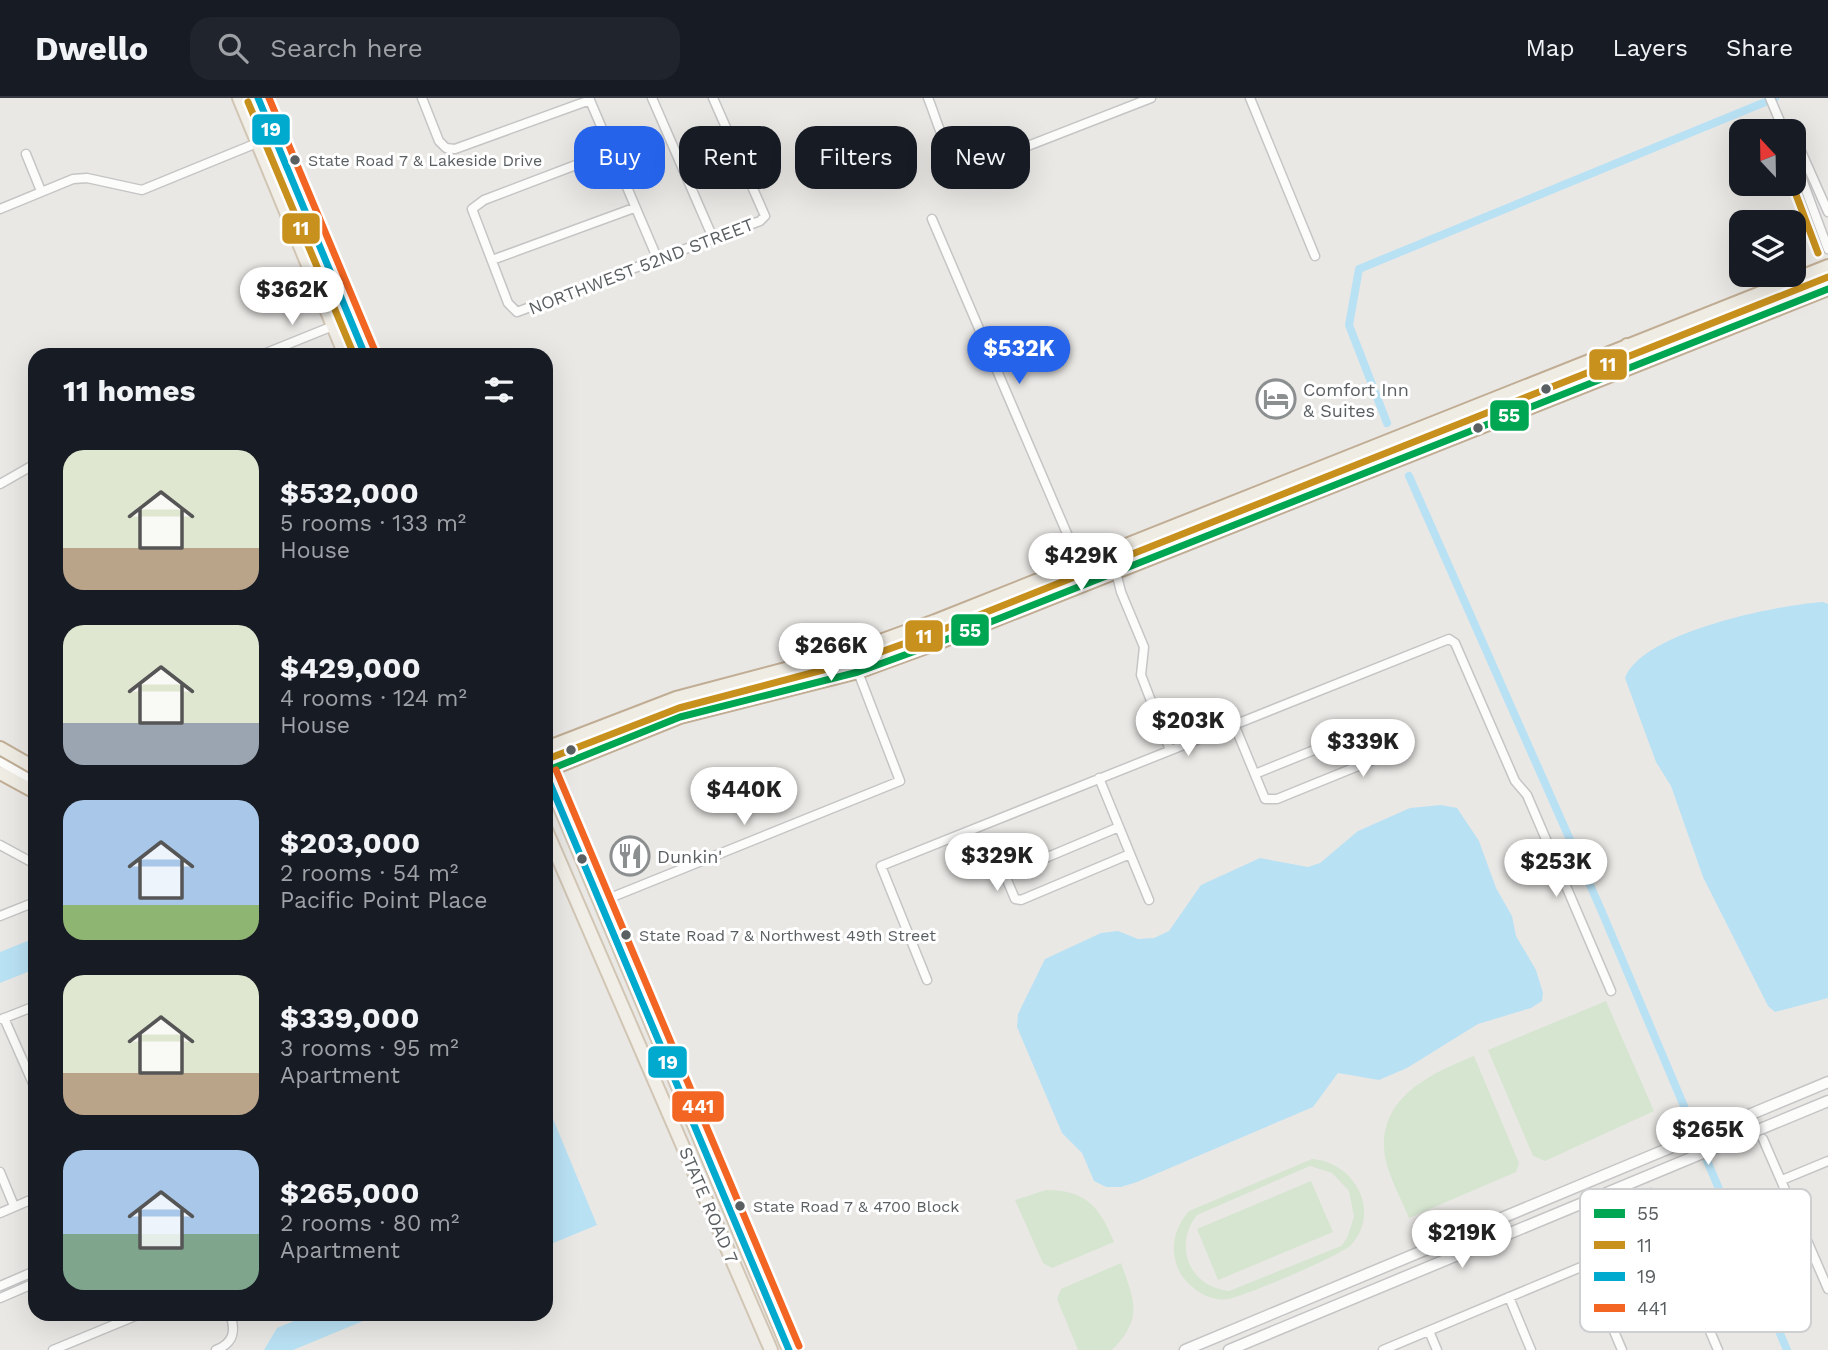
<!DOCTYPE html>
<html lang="en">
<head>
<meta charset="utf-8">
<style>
  :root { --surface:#171b24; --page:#20242c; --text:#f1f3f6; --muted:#9ea1a6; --line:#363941; --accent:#2563eb }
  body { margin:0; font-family:"Work Sans",sans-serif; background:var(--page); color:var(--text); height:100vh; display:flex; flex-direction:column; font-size:26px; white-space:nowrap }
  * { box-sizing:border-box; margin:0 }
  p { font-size:23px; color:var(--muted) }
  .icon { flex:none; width:38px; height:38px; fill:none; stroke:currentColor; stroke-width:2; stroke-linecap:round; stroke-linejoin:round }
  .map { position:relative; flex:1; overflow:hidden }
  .panel { position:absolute; left:28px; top:250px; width:525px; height:973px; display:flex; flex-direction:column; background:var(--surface); border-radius:21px; box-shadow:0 7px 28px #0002 }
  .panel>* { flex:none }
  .hud { position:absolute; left:574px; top:28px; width:665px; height:63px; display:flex; gap:14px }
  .needle { width:46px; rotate:338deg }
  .tools { position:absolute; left:1729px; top:21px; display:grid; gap:14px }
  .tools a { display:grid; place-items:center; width:77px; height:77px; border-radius:14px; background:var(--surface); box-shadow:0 7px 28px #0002; font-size:35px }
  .price { position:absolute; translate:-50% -60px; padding:0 16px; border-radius:24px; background:#fff; color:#222; font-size:23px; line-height:46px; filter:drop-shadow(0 2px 4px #0008) }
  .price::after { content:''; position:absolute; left:50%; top:42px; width:21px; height:16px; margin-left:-10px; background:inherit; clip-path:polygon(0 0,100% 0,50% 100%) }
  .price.active { background:var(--accent); color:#fff }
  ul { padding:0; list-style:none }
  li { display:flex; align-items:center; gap:21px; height:175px; padding:0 35px }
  li span { display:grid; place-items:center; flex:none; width:196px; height:140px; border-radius:21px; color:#555 }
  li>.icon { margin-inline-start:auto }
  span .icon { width:84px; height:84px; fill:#fffc; stroke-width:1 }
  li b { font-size:30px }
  h2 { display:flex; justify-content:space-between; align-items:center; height:84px; padding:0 35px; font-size:30px }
  .pill { padding:0 24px; border-radius:21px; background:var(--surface); box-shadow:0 7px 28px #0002; font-size:24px; line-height:63px }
  .pill.active { background:var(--accent); color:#fff }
  header { display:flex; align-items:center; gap:42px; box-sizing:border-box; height:98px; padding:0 35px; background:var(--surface); border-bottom:2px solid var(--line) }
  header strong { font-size:33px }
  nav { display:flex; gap:38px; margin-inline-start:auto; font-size:24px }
  .search { width:490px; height:63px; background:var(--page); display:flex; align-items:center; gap:18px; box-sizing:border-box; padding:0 24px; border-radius:21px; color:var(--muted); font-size:26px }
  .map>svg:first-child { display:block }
  .green { fill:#d5e5d0; fill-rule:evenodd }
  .water { fill:#b9e1f4 }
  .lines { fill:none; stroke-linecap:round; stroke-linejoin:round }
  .canal { stroke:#b9e1f4; stroke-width:8 }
  .minor-casing { stroke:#c6c5c6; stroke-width:11 }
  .tertiary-casing { stroke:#c6c5c6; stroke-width:13 }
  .primary-casing { stroke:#d1c5b4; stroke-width:16 }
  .trunk-casing { stroke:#c0ad94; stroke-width:16 }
  .minor { stroke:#fcfcfb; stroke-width:8 }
  .tertiary { stroke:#fcfcfb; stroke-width:10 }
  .primary { stroke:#f1eee7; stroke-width:12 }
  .trunk { stroke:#efece4; stroke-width:12 }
  .bus-1-casing { stroke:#fff; stroke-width:12 }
  .bus-2-casing { stroke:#fff; stroke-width:12 }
  .bus-3-casing { stroke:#fff; stroke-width:12 }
  .bus-4-casing { stroke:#fff; stroke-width:12 }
  .bus-1 { stroke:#00a651; stroke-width:7 }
  .bus-2 { stroke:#c8911d; stroke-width:7 }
  .bus-3 { stroke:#00a9ce; stroke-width:7 }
  .bus-4 { stroke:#f26522; stroke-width:7 }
  .bus-dot { fill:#5a5f62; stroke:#fff; stroke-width:2.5 }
  .labels { text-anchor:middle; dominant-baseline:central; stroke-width:6; stroke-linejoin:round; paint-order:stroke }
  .bus-label { font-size:16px; fill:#5a5f62; stroke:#fff; text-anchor:start }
  .street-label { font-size:18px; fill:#5a5f62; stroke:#fff }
  .poi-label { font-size:18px; fill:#5a5f62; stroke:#fff; text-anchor:start }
  .key { fill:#fff; stroke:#cecfd0; stroke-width:2 }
  .key-label { font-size:19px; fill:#5a5f62 }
  .line-badge { stroke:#fff; stroke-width:2.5 }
  .badge-label { font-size:19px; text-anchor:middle; font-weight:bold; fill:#fff }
</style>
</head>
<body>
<header>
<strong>Dwello</strong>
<div class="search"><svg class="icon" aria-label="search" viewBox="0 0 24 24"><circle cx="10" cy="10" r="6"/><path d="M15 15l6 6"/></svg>Search here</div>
<nav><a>Map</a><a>Layers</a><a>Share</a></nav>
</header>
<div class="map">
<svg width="1828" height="1252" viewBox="0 0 1828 1252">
  <rect width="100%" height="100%" fill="#eae8e5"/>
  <path class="green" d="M1606,903L1654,1013L1545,1063L1533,1058L1488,952Z
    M1474,958L1519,1065L1516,1074L1409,1120C1401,1101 1389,1079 1385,1059C1376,1000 1430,976 1474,958Z
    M1312,1061C1354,1064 1382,1113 1351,1147C1342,1157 1243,1199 1228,1201C1208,1204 1188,1189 1179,1173C1169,1152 1174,1130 1189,1113ZM1310,1068L1332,1075L1349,1093L1354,1119L1347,1140L1341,1148L1229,1193C1189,1189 1173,1147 1197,1117Z
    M1311,1083L1333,1134L1218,1182L1197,1131Z
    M1046,1092C1086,1092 1100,1109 1114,1144L1052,1170L1043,1165L1015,1102Z
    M1121,1165C1134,1202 1144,1220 1112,1252H1078L1057,1201L1061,1191Z"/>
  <path class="water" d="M1823,504L1828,506V900L1775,914L1768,908L1703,779L1671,688L1656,664L1625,580C1642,534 1777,507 1823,504Z
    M1441,707L1457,710L1479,743L1496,790L1512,818L1516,838L1536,872L1543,895L1542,903L1531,910L1478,926L1407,970L1379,982L1338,975L1313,1009L1137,1084L1121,1089H1106L1094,1083L1082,1055L1062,1035L1017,929L1018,916L1045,861L1101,835L1118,833L1138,841L1154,840L1169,833L1201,787L1260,760L1308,769L1320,765L1358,733L1410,710Z
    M35,840V871L0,885V854Z
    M546,1004L597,1127L546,1148Z
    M311,1216H380L293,1252H264L277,1230Z"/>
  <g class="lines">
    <path class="canal" d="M1387,325L1349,227L1359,171L1775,0
      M1409,378L1602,814L1787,1252"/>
    <g class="minor-casing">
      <path id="minor" d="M422,0L439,43L446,50L455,51L590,2
        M589,0L658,162
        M652,0L713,140
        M928,0C938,24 944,56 966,72L1151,0
        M1250,0L1315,158
        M1770,0L1784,33
        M1794,44L1800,51L1828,114
        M610,54L484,102L472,111L508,205L517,214L760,123L765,118L713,0
        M26,56L41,93
        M1794,60L1828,151
        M0,111L73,81L87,80L142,92L257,45
        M932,121L1080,466C1080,479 1070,485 1059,491
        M492,162L634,110
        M261,257L333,228
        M1634,267C1658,238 1700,239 1725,211
        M0,386L35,366
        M1157,437L1151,445L1119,459L1116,474L1121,494L1144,549L1141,577L1170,652
        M770,597L769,592L774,588L846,566L859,552
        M1234,626L1265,701H1277L1378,660L1366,631L1255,676
        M0,664L35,684
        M1099,680L1149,802
        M1119,729L1005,777L1015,801L1021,802L1130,756
        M0,747L35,766
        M600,804L900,683L858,574L870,559L942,532L950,526L951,517
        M0,818L35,804
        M927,882L881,768L1449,541L1455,545L1515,683L1527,697L1611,893
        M4,920L35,990
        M2,921L35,908
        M1763,1041L1828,1191
        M0,1074L14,1108
        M1782,1082L1828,1063
        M1651,1095L1718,1252
        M0,1115L35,1100
        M1586,1167L1622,1252
        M0,1188L35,1173
        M1509,1199L1531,1252
        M0,1200L35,1185
        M1429,1233L1437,1252
        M53,1252L140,1216
        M216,1252C234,1245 236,1233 230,1216
        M1383,1252L1667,1133"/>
    </g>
    <g class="tertiary-casing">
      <path id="tertiary" d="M1185,1252L1828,984
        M1229,1252L1828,1003"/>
    </g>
    <g class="primary-casing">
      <path id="primary" d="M239,0L345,257
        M258,0L365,257
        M546,676L789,1252
        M546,732L771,1252"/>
    </g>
    <g class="trunk-casing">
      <path id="trunk" d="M1519,309L1531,299L1619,264L1627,247
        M0,650L35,670
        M546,650L676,600L850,554L935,523L1828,168
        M546,673L680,619L858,574L940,544L1828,191
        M0,675L35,694"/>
    </g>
    <use href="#minor" class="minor"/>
    <use href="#tertiary" class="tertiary"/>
    <use href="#primary" class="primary"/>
    <use href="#trunk" class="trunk"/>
    <g class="bus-1-casing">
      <path id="bus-1" d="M546,673L680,619L858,574L940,544L1828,191"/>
    </g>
    <g class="bus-2-casing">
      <path id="bus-2" d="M248,4L354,257
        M1792,86L1818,155
        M550,660L679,610L853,564L939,533L1828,179"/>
    </g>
    <g class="bus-3-casing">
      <path id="bus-3" d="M258,0L365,257
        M546,676L789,1252"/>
    </g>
    <g class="bus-4-casing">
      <path id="bus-4" d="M269,0L375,253
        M556,672L799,1248"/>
    </g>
    <use href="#bus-1" class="bus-1"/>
    <use href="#bus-2" class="bus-2"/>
    <use href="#bus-3" class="bus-3"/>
    <use href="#bus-4" class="bus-4"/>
  </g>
  <defs>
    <g id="hotel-ring" transform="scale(2.0125)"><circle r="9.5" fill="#fff" stroke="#8c8f90" stroke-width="1.5"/><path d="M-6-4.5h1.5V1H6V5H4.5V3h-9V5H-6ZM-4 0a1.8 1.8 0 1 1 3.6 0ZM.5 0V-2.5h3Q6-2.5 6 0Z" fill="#8c8f90"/></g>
    <g id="restaurant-ring" transform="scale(2.0125)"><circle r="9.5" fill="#fff" stroke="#8c8f90" stroke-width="1.5"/><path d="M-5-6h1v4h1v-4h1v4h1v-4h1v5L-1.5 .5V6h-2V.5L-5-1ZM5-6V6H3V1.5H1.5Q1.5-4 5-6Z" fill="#8c8f90"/></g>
  </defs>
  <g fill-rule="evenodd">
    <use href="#hotel-ring" x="1276" y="301"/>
    <use href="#restaurant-ring" x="630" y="758"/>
  </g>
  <g class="bus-dot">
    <circle cx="295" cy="62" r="6"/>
    <circle cx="1546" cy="291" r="6"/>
    <circle cx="1478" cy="330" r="6"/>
    <circle cx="571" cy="652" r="6"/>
    <circle cx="582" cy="761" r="6"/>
    <circle cx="626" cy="837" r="6"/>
    <circle cx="740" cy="1108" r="6"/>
  </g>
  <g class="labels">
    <g class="bus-label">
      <text x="308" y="62">State Road 7 &amp; Lakeside Drive</text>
      <text x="639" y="837">State Road 7 &amp; Northwest 49th Street</text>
      <text x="753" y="1108">State Road 7 &amp; 4700 Block</text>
    </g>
    <g class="street-label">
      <text transform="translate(641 168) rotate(-21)">NORTHWEST 52ND STREET</text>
      <text transform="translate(709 1107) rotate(67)">STATE ROAD 7</text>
    </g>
    <g class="poi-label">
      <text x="1303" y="291">Comfort Inn<tspan x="1303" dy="21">&amp; Suites</tspan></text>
      <text x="657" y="758">Dunkin'</text>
    </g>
  </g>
  <rect x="1580" y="1091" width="231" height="143" rx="10" class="key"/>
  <rect x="1594" y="1111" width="31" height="9" fill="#00a651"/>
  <rect x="1594" y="1143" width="31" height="8" fill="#c8911d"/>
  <rect x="1594" y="1174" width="31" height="9" fill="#00a9ce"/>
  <rect x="1594" y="1206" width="31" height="8" fill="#f26522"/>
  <g class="key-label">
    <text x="1637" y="1122">55</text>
    <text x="1637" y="1154">11</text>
    <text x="1637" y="1185">19</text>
    <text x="1637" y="1217">441</text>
  </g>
  <g class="line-badge">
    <rect x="251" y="15" width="40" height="33" rx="7" fill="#00a9ce"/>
    <rect x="281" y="114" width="40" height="33" rx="7" fill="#c8911d"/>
    <rect x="1588" y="250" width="40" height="33" rx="7" fill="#c8911d"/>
    <rect x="1489" y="301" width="41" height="33" rx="7" fill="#00a651"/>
    <rect x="950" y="515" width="40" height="34" rx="7" fill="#00a651"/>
    <rect x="904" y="521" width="40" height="34" rx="7" fill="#c8911d"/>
    <rect x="647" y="947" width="41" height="34" rx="7" fill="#00a9ce"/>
    <rect x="671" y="992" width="54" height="33" rx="7" fill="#f26522"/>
  </g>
  <g class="badge-label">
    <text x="271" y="38">19</text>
    <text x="301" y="137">11</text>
    <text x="1608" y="273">11</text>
    <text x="1509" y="324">55</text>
    <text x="970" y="539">55</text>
    <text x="924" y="545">11</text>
    <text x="668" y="971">19</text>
    <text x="698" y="1015">441</text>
  </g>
</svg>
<div class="tools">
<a><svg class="needle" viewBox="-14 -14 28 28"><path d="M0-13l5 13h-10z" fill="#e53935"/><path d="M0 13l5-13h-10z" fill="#9ea1a6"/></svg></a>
<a><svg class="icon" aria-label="layers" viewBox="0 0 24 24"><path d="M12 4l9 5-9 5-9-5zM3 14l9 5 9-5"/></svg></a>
</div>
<b class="price" style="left:292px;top:229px">$362K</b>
<b class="price active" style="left:1019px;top:288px">$532K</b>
<b class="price" style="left:1081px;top:495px">$429K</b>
<b class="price" style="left:831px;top:585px">$266K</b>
<b class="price" style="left:1188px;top:660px">$203K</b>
<b class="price" style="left:1363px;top:681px">$339K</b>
<b class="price" style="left:744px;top:729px">$440K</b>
<b class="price" style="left:997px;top:795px">$329K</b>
<b class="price" style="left:1556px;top:801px">$253K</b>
<b class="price" style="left:1708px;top:1069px">$265K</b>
<b class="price" style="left:1462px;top:1172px">$219K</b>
<div class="hud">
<a class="pill active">Buy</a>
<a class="pill">Rent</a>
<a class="pill">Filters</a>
<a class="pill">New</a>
</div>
<section class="panel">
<h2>11 homes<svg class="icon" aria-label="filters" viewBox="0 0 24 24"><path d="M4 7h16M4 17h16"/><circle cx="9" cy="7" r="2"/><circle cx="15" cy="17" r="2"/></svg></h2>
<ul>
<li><span style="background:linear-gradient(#dfe7d0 70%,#b9a48a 0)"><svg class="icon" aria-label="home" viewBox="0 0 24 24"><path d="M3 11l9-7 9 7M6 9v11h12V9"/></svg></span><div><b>$532,000</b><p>5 rooms · 133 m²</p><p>House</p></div></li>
<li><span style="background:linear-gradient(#dfe7d0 70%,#9aa5b1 0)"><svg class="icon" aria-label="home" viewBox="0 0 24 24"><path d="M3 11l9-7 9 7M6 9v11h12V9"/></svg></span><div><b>$429,000</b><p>4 rooms · 124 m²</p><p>House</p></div></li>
<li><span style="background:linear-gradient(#a9c7e8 75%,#8fb573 0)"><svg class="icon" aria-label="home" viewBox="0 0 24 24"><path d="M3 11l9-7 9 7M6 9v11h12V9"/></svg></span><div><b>$203,000</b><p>2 rooms · 54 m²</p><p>Pacific Point Place</p></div></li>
<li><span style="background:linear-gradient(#dfe7d0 70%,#b9a48a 0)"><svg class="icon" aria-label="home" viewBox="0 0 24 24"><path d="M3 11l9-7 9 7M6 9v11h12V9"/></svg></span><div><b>$339,000</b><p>3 rooms · 95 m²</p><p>Apartment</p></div></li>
<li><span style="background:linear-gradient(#a9c7e8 60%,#7fa58c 0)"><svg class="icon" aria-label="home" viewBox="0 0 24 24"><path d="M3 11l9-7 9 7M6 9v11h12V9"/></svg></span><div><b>$265,000</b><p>2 rooms · 80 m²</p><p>Apartment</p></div></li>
</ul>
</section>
</div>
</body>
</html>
